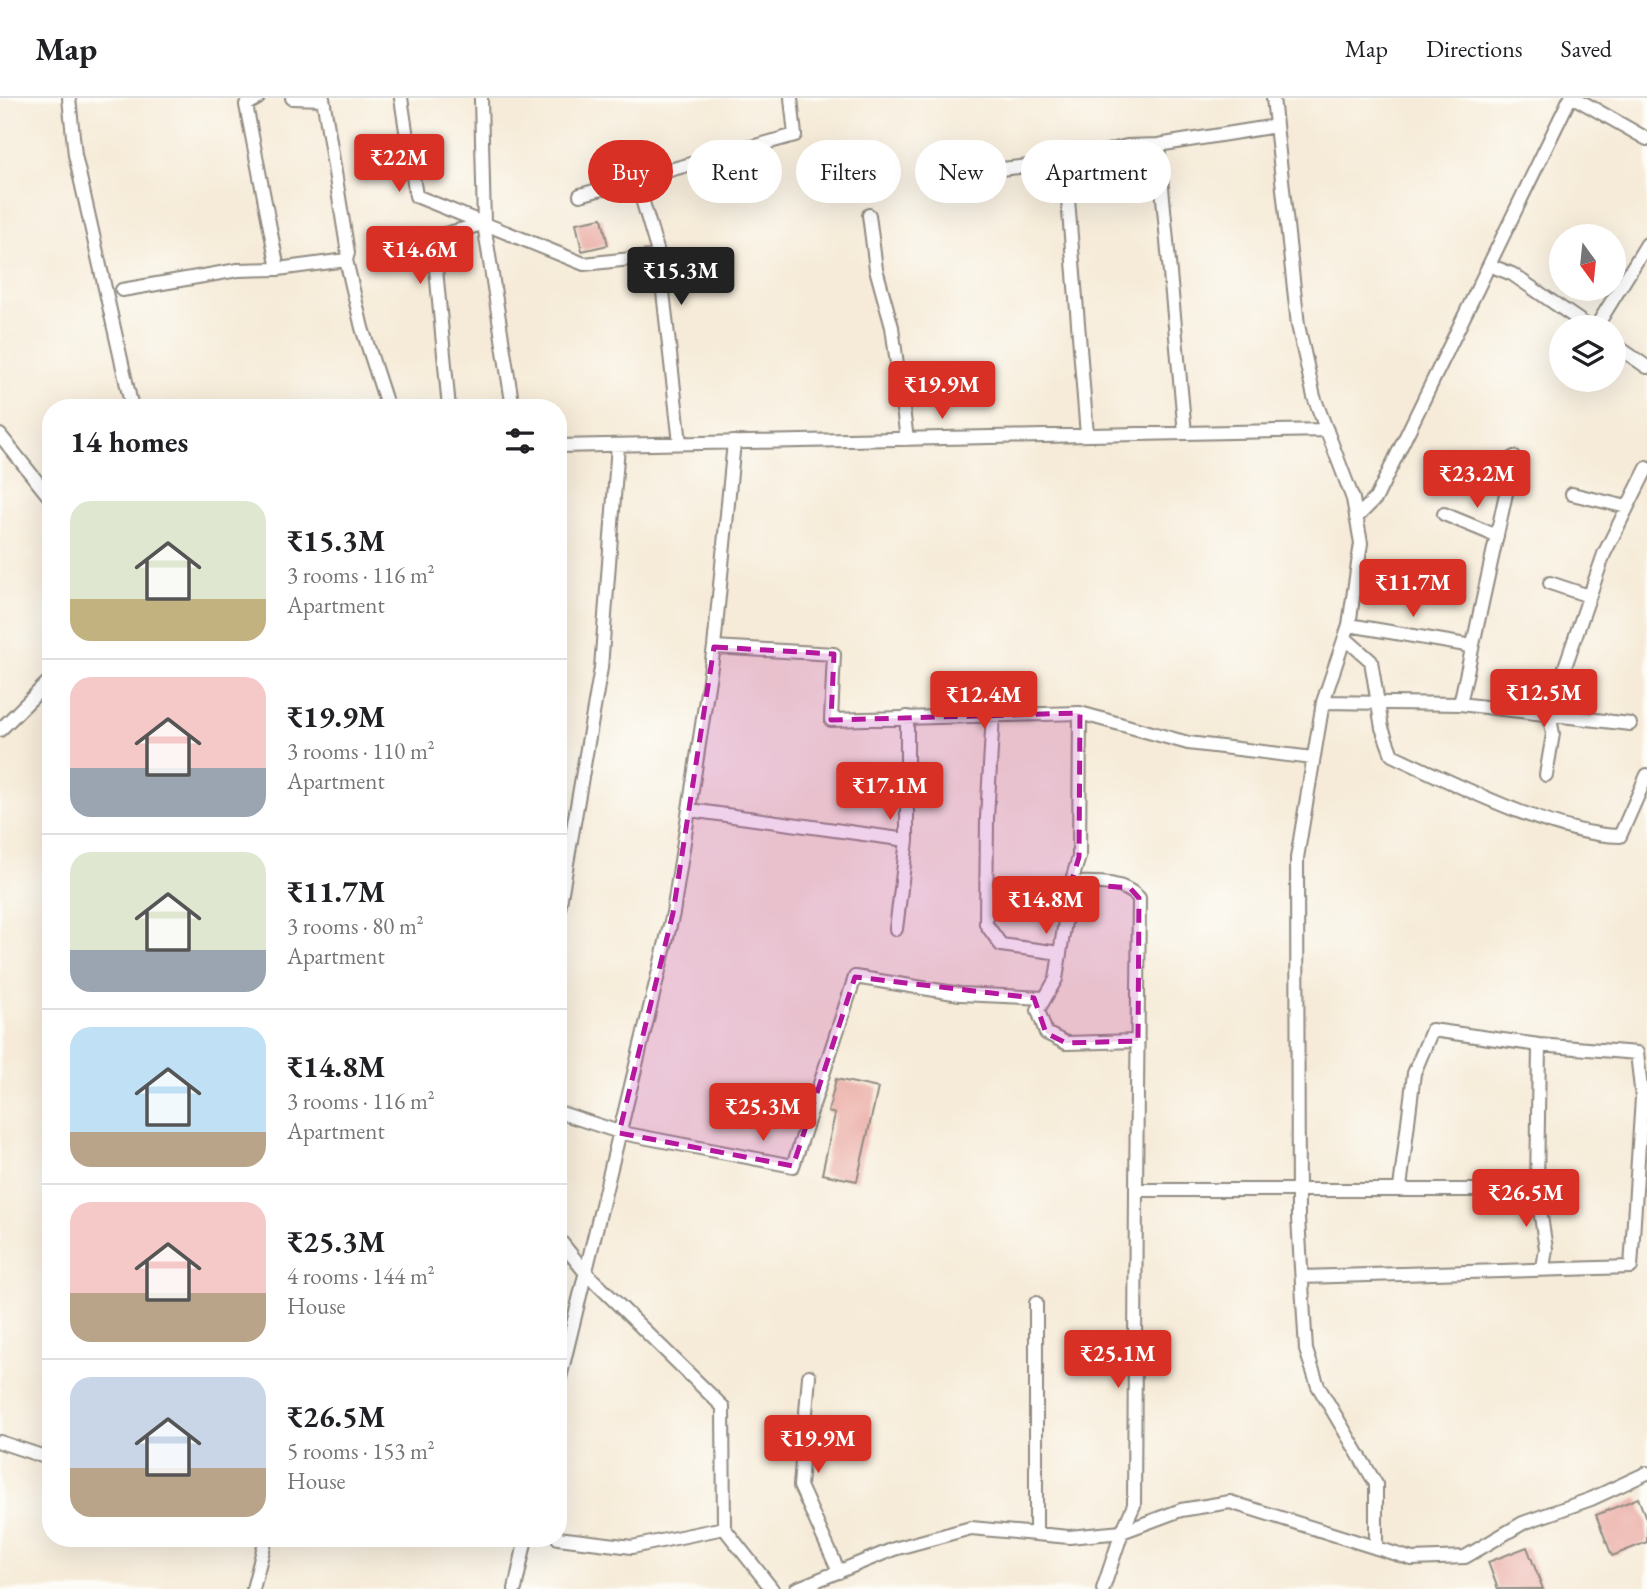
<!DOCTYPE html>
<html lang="en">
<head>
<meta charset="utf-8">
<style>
  :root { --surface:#fff; --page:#f6f6f6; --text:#202124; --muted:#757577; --line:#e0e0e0; --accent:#d93025 }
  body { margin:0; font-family:"EB Garamond",serif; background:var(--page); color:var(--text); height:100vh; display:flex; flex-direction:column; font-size:26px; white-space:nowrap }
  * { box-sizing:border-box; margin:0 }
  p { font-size:23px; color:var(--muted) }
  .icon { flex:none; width:38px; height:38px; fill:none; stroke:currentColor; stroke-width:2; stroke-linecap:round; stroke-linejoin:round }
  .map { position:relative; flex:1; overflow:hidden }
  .drawer { position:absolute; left:42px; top:301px; width:525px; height:1148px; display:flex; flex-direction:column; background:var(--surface); border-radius:28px; box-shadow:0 7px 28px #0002 }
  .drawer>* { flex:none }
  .top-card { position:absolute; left:588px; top:42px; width:665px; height:63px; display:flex; gap:14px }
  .needle { width:46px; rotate:165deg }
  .tools { position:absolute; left:1549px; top:126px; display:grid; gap:14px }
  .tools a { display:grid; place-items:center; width:77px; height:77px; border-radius:50%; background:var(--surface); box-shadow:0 7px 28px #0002; font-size:35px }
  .price { position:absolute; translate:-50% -60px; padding:0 16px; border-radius:7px; background:var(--accent); color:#fff; font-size:23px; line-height:46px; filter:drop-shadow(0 2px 4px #0008) }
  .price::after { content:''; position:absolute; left:50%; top:42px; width:21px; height:16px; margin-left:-10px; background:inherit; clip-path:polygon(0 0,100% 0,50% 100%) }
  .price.on { background:#222; color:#fff }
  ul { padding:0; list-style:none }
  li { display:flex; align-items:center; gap:21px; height:175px; padding:0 28px }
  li+li { border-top:2px solid var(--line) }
  li span { display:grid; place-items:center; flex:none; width:196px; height:140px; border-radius:21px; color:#555 }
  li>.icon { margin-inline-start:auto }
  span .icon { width:84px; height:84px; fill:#fffc; stroke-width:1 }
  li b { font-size:30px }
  h2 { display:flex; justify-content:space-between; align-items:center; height:84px; padding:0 28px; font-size:30px }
  .pill { padding:0 24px; border-radius:32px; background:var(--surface); box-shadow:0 7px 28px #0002; font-size:24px; line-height:63px }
  .pill.on { background:var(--accent); color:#fff }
  header { display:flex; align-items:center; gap:42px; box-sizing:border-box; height:98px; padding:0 35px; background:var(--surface); border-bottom:2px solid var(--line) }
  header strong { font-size:33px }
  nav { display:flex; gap:38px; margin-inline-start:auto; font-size:24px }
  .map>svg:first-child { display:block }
  .building { fill:#eaa9a2 }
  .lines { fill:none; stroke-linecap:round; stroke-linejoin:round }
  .minor-casing { stroke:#908b82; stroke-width:16 }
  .minor { stroke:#fff; stroke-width:12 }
  .marked { fill:#b5179e; fill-opacity:0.2; stroke:#b5179e; stroke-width:5; stroke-dasharray:14 9; stroke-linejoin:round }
</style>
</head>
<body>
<header>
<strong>Map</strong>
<nav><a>Map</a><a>Directions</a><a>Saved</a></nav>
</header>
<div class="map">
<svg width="1647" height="1491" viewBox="0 0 1647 1491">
  <rect width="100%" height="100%" fill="#fdfcf7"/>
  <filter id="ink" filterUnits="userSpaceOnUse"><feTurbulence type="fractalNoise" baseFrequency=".0143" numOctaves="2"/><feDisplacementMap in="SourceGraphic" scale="14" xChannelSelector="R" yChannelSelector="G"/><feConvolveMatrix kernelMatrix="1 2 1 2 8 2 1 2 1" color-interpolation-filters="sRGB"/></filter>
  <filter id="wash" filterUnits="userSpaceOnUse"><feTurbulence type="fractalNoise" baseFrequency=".00686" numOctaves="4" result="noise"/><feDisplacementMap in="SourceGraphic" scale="28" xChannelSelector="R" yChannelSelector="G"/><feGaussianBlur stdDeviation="1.57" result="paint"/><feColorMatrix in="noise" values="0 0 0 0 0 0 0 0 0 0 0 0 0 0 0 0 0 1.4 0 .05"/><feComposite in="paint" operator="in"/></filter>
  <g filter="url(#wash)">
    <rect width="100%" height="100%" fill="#f6ebd8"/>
    <g id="blocks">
      <path class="building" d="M602,120L608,147L582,153L576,125Z
        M836,981L878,990L857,1083L822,1076L835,1016L828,1014Z
        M1638,1400L1647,1423V1444L1612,1458L1596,1417Z
        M1527,1449L1543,1491H1498L1488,1464Z"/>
    </g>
  </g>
  <g filter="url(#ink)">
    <use href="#blocks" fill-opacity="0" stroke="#908b82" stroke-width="2"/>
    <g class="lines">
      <g class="minor-casing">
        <path id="minor" d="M69,0L75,57L132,310
          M258,0L246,7L278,171
          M292,0L323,1
          M323,0L348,155L346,162L362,230L388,310
          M401,0L416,98L584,166L659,158
          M481,0L484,126L513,310
          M1273,0L1298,227L1314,299L1353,401L1361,445L1349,527L1323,604L1297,760L1298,1120L1306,1252L1318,1288L1376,1386V1450
          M1575,0L1647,41
          M1158,47L1185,335
          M1065,64L1087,337
          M946,77L1065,64L1127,48L1158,47L1276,28
          M636,81L659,158L680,345
          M580,97L795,37L791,0
          M869,117L876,171L892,229L907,341
          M1489,167L1512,176L1589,229
          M122,192L238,172L278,171L346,162
          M1596,229L1647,146
          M1614,246L1647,269
          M449,310L433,139L483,126
          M0,337L51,401
          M558,348L1327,332
          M1572,396L1627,409
          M1444,416L1497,438
          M1356,420L1376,400L1570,0
          M1550,485L1589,498
          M1349,527L1472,548
          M1345,540L1371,563L1382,630L1392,657C1453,685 1554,737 1620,738L1647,677
          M714,549L834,556L831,622L1080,615L1188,645L1313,660
          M1323,604L1460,606L1514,359
          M1460,606L1630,626
          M1080,615L1079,759L1071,785L1056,881L1038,912L1046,935L1066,945L1138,943
          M993,616L987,720L986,826L1001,847L1060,855
          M0,632L51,581
          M1546,677L1553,636L1549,615L1604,456L1647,370
          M690,712L907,742
          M1071,785C1095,785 1122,782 1139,800L1136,1092H1537
          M558,817L601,570L618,347
          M896,831L907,742V619
          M1539,947L1537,1092L1546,1151L1543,1170
          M558,1014L622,1035L793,1068L855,879L960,896L1045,900
          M558,1140L585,1174L723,1309L724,1430L772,1491
          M1302,1179L1631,1169L1642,1000L1637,955L1539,947L1432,932L1414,975L1400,1090
          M809,1278L800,1388L839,1474
          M558,1288L673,815L714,549L734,344
          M0,1344L51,1361
          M1036,1436V1205
          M558,1440L632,1449L724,1430
          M253,1491L266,1440
          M515,1491L526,1440
          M796,1491L894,1451L971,1430L1069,1439L1122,1434L1181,1412L1230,1404L1412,1461L1465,1459L1523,1425L1591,1401L1647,1375
          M1103,1491L1122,1434L1134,1407L1136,1092"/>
      </g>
      <use href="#minor" class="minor"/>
    </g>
  </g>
  <path class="marked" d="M714,549L834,556L831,622L1080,615L1079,759L1071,785L1130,790L1139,800L1138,943L1066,945L1046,935L1034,900L855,879L793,1068L619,1035L673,815Z"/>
</svg>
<div class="tools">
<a><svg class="needle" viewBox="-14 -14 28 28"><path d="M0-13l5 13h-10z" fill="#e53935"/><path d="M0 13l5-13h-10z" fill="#757577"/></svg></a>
<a><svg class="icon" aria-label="layers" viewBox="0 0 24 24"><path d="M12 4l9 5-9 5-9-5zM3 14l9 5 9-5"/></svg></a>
</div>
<b class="price" style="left:399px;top:96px">₹22M</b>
<b class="price" style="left:420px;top:188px">₹14.6M</b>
<b class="price on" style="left:681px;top:209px">₹15.3M</b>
<b class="price" style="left:942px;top:323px">₹19.9M</b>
<b class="price" style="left:1477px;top:412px">₹23.2M</b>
<b class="price" style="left:1413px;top:521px">₹11.7M</b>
<b class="price" style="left:1544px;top:631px">₹12.5M</b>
<b class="price" style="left:984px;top:633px">₹12.4M</b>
<b class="price" style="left:890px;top:724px">₹17.1M</b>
<b class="price" style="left:1046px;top:838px">₹14.8M</b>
<b class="price" style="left:763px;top:1045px">₹25.3M</b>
<b class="price" style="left:1526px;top:1131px">₹26.5M</b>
<b class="price" style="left:1118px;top:1292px">₹25.1M</b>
<b class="price" style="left:818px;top:1377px">₹19.9M</b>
<div class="top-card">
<a class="pill on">Buy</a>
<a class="pill">Rent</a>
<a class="pill">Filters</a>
<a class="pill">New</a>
<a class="pill">Apartment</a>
</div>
<section class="drawer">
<h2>14 homes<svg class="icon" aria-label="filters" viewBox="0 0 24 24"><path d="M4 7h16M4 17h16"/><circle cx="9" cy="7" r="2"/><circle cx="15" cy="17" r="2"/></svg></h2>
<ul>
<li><span style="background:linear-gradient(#dfe7d0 70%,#c2b280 0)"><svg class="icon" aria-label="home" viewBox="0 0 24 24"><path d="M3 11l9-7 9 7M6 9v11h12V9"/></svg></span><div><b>₹15.3M</b><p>3 rooms · 116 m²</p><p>Apartment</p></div></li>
<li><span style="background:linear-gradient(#f6c9c9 65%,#9aa5b1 0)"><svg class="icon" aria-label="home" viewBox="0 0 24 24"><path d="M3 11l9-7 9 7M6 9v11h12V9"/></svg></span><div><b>₹19.9M</b><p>3 rooms · 110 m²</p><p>Apartment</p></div></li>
<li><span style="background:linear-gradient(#dfe7d0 70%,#9aa5b1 0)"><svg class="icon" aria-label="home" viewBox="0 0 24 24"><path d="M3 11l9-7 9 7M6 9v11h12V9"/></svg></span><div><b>₹11.7M</b><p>3 rooms · 80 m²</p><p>Apartment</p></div></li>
<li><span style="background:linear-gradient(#bfe0f5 75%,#b9a48a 0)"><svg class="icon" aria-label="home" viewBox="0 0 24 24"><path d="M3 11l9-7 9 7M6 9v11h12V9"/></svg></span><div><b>₹14.8M</b><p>3 rooms · 116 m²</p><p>Apartment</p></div></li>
<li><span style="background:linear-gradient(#f6c9c9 65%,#b9a48a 0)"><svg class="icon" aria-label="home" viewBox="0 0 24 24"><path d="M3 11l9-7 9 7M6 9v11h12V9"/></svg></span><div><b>₹25.3M</b><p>4 rooms · 144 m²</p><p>House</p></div></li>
<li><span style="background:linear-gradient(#c9d6e8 65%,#b9a48a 0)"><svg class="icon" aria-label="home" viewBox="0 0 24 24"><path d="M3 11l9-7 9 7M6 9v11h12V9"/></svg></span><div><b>₹26.5M</b><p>5 rooms · 153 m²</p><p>House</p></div></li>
</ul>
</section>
</div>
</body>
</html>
